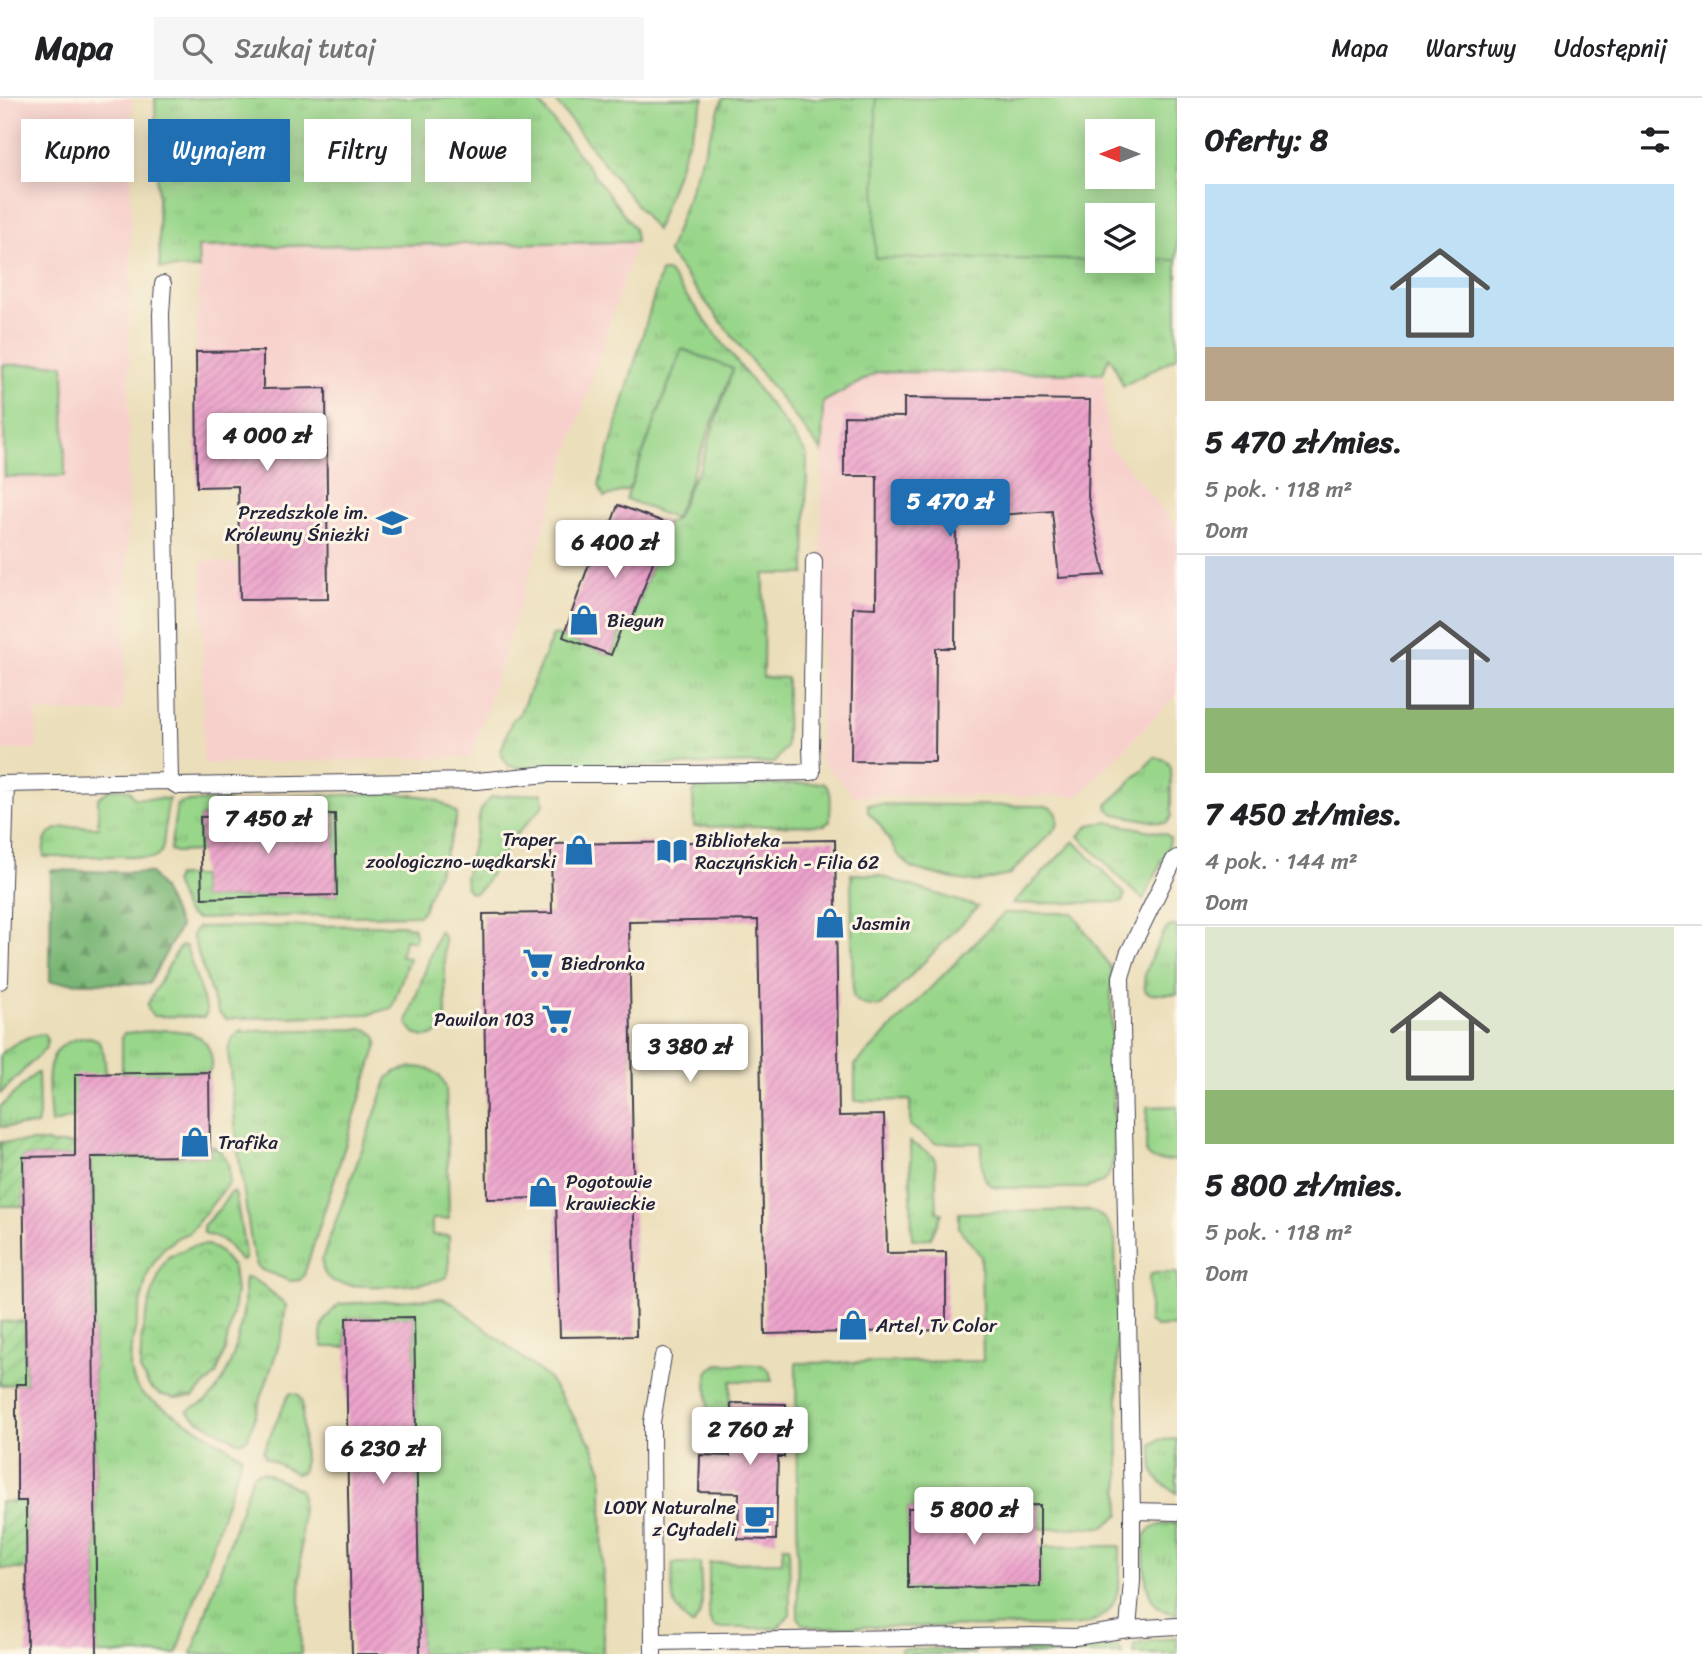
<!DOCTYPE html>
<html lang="pl">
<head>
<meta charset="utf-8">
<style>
  :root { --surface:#fff; --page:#f6f6f6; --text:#202124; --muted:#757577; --line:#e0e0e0; --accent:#1f6fb2 }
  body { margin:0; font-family:Sriracha,sans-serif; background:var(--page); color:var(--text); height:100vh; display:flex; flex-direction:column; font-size:26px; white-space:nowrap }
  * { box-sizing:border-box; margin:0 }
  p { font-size:23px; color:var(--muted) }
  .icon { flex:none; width:38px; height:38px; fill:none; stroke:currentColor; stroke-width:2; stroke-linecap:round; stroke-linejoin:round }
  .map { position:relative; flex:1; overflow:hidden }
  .sheet { display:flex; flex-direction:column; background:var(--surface); width:525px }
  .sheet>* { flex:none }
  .guide { position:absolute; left:21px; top:21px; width:665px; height:63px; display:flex; gap:14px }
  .needle { width:46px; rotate:270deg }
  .tools { position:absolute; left:1085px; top:21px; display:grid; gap:14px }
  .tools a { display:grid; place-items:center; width:70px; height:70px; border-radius:0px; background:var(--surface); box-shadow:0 4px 18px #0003; font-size:35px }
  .price { position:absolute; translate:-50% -60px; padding:0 16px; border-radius:7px; background:#fff; color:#222; font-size:23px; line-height:46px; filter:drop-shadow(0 2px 4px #0008) }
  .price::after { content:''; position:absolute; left:50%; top:42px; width:21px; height:16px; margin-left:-10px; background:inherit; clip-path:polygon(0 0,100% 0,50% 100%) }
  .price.active { background:var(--accent); color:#fff }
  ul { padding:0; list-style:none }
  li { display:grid; align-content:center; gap:14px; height:371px; padding:0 28px }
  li+li { border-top:2px solid var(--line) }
  li span { display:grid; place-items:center; height:217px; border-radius:0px; color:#555 }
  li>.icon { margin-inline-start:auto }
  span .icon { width:126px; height:126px; fill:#fffc; stroke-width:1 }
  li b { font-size:30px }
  h2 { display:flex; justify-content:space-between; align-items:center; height:84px; padding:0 28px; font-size:30px }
  .pill { padding:0 24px; border-radius:0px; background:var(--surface); box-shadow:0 4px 18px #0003; font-size:24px; line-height:63px }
  .pill.active { background:var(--accent); color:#fff }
  header { display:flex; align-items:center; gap:42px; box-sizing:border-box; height:98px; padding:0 35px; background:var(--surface); border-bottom:2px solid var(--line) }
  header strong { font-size:33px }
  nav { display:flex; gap:38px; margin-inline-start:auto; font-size:24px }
  .search { width:490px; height:63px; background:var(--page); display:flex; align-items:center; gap:18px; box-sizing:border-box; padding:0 24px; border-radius:0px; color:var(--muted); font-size:26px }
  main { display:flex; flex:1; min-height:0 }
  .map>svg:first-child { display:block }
  .built { fill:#f7d0cc }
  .grass { fill:url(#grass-tufts); stroke:#5d7c62; stroke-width:2; fill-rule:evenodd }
  .forest { fill:url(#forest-firs); stroke:#4e6c58; stroke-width:2 }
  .park { fill:url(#park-crowns); stroke:#5d7c62; stroke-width:2 }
  .garden { fill:url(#garden-furrows); stroke:#5d7c62; stroke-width:2 }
  .pitch { fill:#98d68a; stroke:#5d7c62; stroke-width:2; fill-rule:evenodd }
  .building { fill:url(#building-hatch) }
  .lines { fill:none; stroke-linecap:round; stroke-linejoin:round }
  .service-casing { stroke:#403e4e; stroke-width:18 }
  .service { stroke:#fff; stroke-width:16 }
  .labels { text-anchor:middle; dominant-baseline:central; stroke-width:6; stroke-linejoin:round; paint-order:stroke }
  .poi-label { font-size:19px; fill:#22223b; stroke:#fcf5e5; text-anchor:start }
</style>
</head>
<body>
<header>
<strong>Mapa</strong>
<div class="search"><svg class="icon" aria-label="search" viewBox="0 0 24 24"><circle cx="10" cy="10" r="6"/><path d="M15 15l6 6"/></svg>Szukaj tutaj</div>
<nav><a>Mapa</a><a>Warstwy</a><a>Udostępnij</a></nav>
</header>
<main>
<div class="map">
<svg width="1177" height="1556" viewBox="0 0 1177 1556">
  <defs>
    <pattern id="grass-tufts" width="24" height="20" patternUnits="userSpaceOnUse" patternTransform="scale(1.75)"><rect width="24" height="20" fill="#98d68a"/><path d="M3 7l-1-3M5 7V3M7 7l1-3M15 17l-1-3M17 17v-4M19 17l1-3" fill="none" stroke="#83b778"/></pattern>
    <pattern id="forest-firs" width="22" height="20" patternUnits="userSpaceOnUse" patternTransform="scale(1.75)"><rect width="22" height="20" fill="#7ab776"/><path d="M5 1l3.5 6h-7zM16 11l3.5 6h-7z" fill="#649462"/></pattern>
    <pattern id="park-crowns" width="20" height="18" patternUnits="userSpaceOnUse" patternTransform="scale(1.75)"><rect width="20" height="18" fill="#98d68a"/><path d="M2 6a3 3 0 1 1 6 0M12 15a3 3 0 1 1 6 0" fill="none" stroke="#83b778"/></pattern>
    <pattern id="garden-furrows" width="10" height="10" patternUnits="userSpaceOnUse" patternTransform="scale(1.75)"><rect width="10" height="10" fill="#98d68a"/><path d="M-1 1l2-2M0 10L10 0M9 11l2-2" fill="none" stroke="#83b778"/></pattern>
    <pattern id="building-hatch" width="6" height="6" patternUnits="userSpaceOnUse" patternTransform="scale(1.75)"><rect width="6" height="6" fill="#eca3cb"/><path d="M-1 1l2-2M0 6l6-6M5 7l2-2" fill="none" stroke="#ca8caf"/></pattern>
  </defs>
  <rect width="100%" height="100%" fill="#fcf5e5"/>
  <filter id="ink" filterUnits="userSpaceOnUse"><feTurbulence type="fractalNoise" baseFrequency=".0143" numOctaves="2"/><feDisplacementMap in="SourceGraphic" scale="14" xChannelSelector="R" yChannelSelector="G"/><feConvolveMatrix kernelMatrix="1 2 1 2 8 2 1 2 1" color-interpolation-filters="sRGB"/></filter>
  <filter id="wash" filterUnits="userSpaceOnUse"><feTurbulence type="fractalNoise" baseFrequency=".00686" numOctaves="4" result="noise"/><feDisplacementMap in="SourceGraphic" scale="28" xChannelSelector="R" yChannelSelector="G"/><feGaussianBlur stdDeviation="1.57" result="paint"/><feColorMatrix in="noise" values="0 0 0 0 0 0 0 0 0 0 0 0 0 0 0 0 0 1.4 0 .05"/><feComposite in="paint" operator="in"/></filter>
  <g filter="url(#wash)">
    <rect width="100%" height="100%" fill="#ebdeba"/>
    <path class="built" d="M0,0H132L127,515L122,614H36L37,651L0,652Z
      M636,144L471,659L203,666L202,462L239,466L238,389H197L196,254L199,171L197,149Z
      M878,274L1103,275L1109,347L1177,429V596L1079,698H854L819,661L823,304Z"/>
    <path class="grass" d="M155,0H536L634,130L636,144L198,149L199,171L160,170Z
      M553,0H704L656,132Z
      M723,0H1177V259L1123,288L1114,266L1109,259L1103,275L878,274L823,304L822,354L668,155ZM1097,33H1143V79H1097ZM1097,117H1143V163H1097Z
      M661,174H668L791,334L807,357L805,476H764L763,579L787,580L786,649L774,665L522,670L509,668L504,662L501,653L512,622L519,617L553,537L563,539L611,557L624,523L631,525L667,425L676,421L691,384L699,372L733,271L682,251L631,387L627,392L604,399L599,387Z
      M1155,659L1166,662L1171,669V719L1167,725H1162L1115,716L1108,711L1107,707Z
      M823,685C834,692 830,707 830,719V723L825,727L694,729L693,696L696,690L699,689Z
      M112,690L129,692L134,700L169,701C165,713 165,748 161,754C158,758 157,759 153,760C144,761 134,758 125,758C98,758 71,759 44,759C40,722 72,729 98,729V700Z
      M390,695C415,697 440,697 457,716C451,748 434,782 423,812L419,817L352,818L322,817L197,821L190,818L185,813L174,784L176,778H201L202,800L337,797L335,716L264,717L263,704L266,700Z
      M542,695L544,707L513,740L483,788L475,795L470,794L466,790L465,780L481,712L491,699Z
      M226,703L234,707V718L200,719L201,753L176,754L170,752L177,707L181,704Z
      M868,706L1044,708C1057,710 1059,717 1057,729L1009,777L976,784L953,781L912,770L897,756L880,727L868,714Z
      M1107,724L1166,736C1167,737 1169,738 1170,740C1172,748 1148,791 1143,801L1131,791L1079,738L1089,727Z
      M1074,743L1125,796L1122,804L1012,806Z
      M851,776L877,777L978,809L881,908C870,908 860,909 853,898Z
      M1004,815H1073L1112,872L1111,889L1114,1058C1110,1078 1108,1085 1086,1090H998C977,1085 983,1062 982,1045H935L910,1028V1002L855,1003V967Z
      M401,827L413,829L416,838L414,843L405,841L400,857L409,860L392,910L370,916L227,921L220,916L214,904L192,837L194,833L198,829Z
      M1171,828H1177V896H1151L1146,894C1138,877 1158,848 1165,832Z
      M439,833L444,839L446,919C445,923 445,927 443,930C441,933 437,935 434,937C421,942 412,936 407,924Z
      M182,848H186L207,914L204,919H199L153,918L149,913L147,907L178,851Z
      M367,931L375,937L378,944L304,1177L300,1182L290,1183L262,1172L257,1168L252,1151L237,1046L228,951L233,940L240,933Z
      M168,932C187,933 206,935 211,957C213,964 212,968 209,974L122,976V939L124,935Z
      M44,936C48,942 48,945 45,951L0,996V957C13,945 26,938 44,936Z
      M90,939L98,942L104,956L106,976L75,1019L51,1026C49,987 37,942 90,939Z
      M412,969C427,969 442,974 446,990L449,1121H432V1137L449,1138V1172L446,1179C431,1189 347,1192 331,1182C322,1176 321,1167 323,1158L388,980L395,974Z
      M38,975L39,1017L37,1027L0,1029V1009L35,976Z
      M1177,1008V1062C1166,1062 1153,1066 1146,1056L1147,1009Z
      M910,1044L935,1059L937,1114L942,1115L931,1140L912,1141Z
      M210,1047C227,1055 231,1067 229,1085L189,1135L178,1139L163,1151L153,1166L147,1177L131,1250L130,1270L135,1286L143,1297L242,1358L177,1556H97L91,1059L210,1058Z
      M231,1094H234L236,1098L245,1155L244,1162L240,1163C231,1150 223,1138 207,1137L203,1133V1128L220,1110Z
      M1084,1112C1102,1114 1110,1124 1115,1141L1120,1416L1104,1429L1040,1431L1039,1407L908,1410V1490L1040,1489V1449L1120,1448C1120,1487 1123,1521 1075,1528L812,1529L803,1526L798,1519L796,1265L983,1263L981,1158L959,1130V1115Z
      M1155,1175H1177V1228L1156,1229L1149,1224V1180L1150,1177Z
      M245,1180L252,1181L264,1188L286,1207L282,1237L248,1340L243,1343H237L196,1321L187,1313C193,1309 201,1307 206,1303C230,1284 240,1237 244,1208C245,1199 243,1190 245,1180Z
      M442,1200L454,1206L548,1280L592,1347L602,1372L603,1556H420L414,1219L346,1220V1249H323C317,1232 326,1216 340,1206Z
      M718,1266L762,1267L769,1272L772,1283H731L730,1316H711L708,1312L707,1276L708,1273Z
      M291,1295L299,1297L302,1304L304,1367L302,1374L297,1376L265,1359L263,1353L288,1298Z
      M1177,1341V1395C1150,1379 1153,1377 1152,1347L1158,1342Z
      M256,1374H264L300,1392L302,1400L300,1503L301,1556H192L252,1378Z
      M1177,1425V1516C1145,1512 1145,1482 1144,1456C1144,1449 1142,1441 1147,1435C1155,1426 1166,1425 1177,1425Z
      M783,1448H789L790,1516L778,1530H715L710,1523L709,1516V1465L782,1464Z
      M673,1465H700L702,1505L700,1516L693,1528C668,1509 672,1494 673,1465Z
      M1177,1539V1556H1134V1546Z
      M1118,1549L1122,1556H998L1050,1550Z
      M901,1551H955L975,1556H901Z"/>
    <path class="forest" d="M51,772L151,775L162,791L180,829L149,886L50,884Z"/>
    <path class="park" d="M208,1147L220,1154L233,1170L236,1193L233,1214L225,1252L216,1277L193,1299L174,1300L159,1296L149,1288L140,1272L142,1234L150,1203L161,1171L168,1159L192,1148Z"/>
    <path class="garden" d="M0,1044H49L50,1046H76V1058L23,1059L24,1108H0Z
      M25,1223L26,1286L0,1287V1224Z
      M26,1403L27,1471H0V1404Z"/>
    <path class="pitch" d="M876,0H1177V162H1143V117H1097V162L875,160ZM1097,33H1143V79H1097Z
      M682,251L733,271L675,421L626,401Z
      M64,266L65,378L5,379L3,267Z"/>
    <g id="blocks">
      <path class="building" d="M263,253V291L326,290L328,501L240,502L238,388L197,389L196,254Z
        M904,300L1090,302L1088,399L1105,477L1059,480L1052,413L956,420L955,550H936L935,664L851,663L853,509L876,510L877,378H844V318L904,319Z
        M618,407L667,425L631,525L624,523L611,557L563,539L599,438L606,440Z
        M335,716L337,797L202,800L200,719Z
        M835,742L839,1018L884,1017L887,1155L946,1154V1232L765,1236L758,822L629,824L636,1238L560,1239L556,1100L487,1101L483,816L552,815L551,746Z
        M209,974L210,1058L91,1059L97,1556H27L26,1403H17V1318H16V1286H26L23,1059L75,1058V976Z
        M414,1219L420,1556H352L348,1396L346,1220Z
        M731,1305L786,1306L784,1359H778L776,1442L738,1441L739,1395L699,1394L700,1357L730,1358Z
        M1040,1407V1489L908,1490V1410Z"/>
    </g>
  </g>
  <g filter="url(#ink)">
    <use href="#blocks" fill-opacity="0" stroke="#403e4e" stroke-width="2"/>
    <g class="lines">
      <g class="service-casing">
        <path id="service" d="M163,186L161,216L170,683
          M0,686L170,683L178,688L477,683L548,676H686L812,674L811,649L814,463
          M0,883L6,686
          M1132,1413L1177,1414
          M1128,1531L1132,1483V1413L1121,879L1128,856L1174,762L1177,760
          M653,1544L1033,1538L1075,1539L1128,1531L1177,1528
          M653,1556L652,1324L663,1258"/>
      </g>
      <use href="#service" class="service"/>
    </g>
  </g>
  <defs>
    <g id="school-bare" transform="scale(2.415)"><path d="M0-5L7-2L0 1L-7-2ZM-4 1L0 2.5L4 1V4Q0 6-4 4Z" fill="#1f6fb2" stroke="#fcf5e5" stroke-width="2.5" paint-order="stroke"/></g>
    <g id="shop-bare" transform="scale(2.415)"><path d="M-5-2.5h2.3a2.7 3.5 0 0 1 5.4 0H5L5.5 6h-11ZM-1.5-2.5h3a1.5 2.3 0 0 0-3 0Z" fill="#1f6fb2" stroke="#fcf5e5" stroke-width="2.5" paint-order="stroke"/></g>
    <g id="library-bare" transform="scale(2.415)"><path d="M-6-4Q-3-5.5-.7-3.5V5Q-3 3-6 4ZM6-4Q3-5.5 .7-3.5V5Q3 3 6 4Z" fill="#1f6fb2" stroke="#fcf5e5" stroke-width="2.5" paint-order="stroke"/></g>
    <g id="supermarket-bare" transform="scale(2.415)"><path d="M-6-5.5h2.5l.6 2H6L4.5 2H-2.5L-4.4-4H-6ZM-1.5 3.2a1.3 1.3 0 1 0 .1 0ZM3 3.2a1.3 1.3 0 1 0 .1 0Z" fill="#1f6fb2" stroke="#fcf5e5" stroke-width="2.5" paint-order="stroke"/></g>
    <g id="cafe-bare" transform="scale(2.415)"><path d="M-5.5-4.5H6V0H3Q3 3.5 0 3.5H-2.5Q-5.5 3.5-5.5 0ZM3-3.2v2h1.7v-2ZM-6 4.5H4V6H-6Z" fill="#1f6fb2" stroke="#fcf5e5" stroke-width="2.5" paint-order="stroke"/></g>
  </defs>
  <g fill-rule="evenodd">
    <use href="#school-bare" x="392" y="425"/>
    <use href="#shop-bare" x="584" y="522"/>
    <use href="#shop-bare" x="579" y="752"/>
    <use href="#library-bare" x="672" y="753"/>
    <use href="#shop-bare" x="830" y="825"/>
    <use href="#supermarket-bare" x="538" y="865"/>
    <use href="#supermarket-bare" x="557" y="921"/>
    <use href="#shop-bare" x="195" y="1044"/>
    <use href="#shop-bare" x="543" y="1094"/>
    <use href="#shop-bare" x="853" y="1227"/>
    <use href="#cafe-bare" x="759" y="1420"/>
  </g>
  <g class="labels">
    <g class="poi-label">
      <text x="369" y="414" text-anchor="end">Przedszkole im.<tspan x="369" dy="22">Królewny Śnieżki</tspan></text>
      <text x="607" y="522">Biegun</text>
      <text x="556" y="741" text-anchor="end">Traper<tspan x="556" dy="22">zoologiczno-wędkarski</tspan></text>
      <text x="695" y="742">Biblioteka<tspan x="695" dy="22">Raczyńskich - Filia 62</tspan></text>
      <text x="853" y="825">Jasmin</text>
      <text x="561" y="865">Biedronka</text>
      <text x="534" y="921" text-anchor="end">Pawilon 103</text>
      <text x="218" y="1044">Trafika</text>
      <text x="566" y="1083">Pogotowie<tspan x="566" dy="22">krawieckie</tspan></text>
      <text x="876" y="1227">Artel, Tv Color</text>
      <text x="736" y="1409" text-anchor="end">LODY Naturalne<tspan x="736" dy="22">z Cytadeli</tspan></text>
    </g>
  </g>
</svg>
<div class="tools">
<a><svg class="needle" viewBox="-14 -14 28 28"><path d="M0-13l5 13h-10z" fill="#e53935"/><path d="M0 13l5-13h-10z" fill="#757577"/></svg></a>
<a><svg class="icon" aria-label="layers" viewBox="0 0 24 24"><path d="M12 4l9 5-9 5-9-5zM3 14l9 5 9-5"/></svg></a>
</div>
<b class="price" style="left:267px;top:375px">4 000 zł</b>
<b class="price active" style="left:950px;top:441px">5 470 zł</b>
<b class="price" style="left:615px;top:482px">6 400 zł</b>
<b class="price" style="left:268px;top:758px">7 450 zł</b>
<b class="price" style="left:690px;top:986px">3 380 zł</b>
<b class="price" style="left:750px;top:1369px">2 760 zł</b>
<b class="price" style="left:383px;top:1388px">6 230 zł</b>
<b class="price" style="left:974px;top:1449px">5 800 zł</b>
<div class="guide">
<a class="pill">Kupno</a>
<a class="pill active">Wynajem</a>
<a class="pill">Filtry</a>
<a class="pill">Nowe</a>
</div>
</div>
<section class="sheet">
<h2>Oferty: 8<svg class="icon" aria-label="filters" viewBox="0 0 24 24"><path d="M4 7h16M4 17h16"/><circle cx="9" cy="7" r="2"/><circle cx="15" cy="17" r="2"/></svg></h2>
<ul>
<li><span style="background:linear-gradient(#bfe0f5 75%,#b9a48a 0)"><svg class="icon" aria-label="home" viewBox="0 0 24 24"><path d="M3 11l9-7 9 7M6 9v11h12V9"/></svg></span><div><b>5 470 zł/mies.</b><p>5 pok. · 118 m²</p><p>Dom</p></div></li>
<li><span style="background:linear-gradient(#c9d6e8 70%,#8fb573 0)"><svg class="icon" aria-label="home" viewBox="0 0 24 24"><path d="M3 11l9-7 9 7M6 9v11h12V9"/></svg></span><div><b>7 450 zł/mies.</b><p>4 pok. · 144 m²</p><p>Dom</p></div></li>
<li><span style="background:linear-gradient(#dfe7d0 75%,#8fb573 0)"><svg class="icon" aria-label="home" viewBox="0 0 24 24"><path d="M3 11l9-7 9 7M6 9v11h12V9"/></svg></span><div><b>5 800 zł/mies.</b><p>5 pok. · 118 m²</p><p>Dom</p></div></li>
</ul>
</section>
</main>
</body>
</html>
